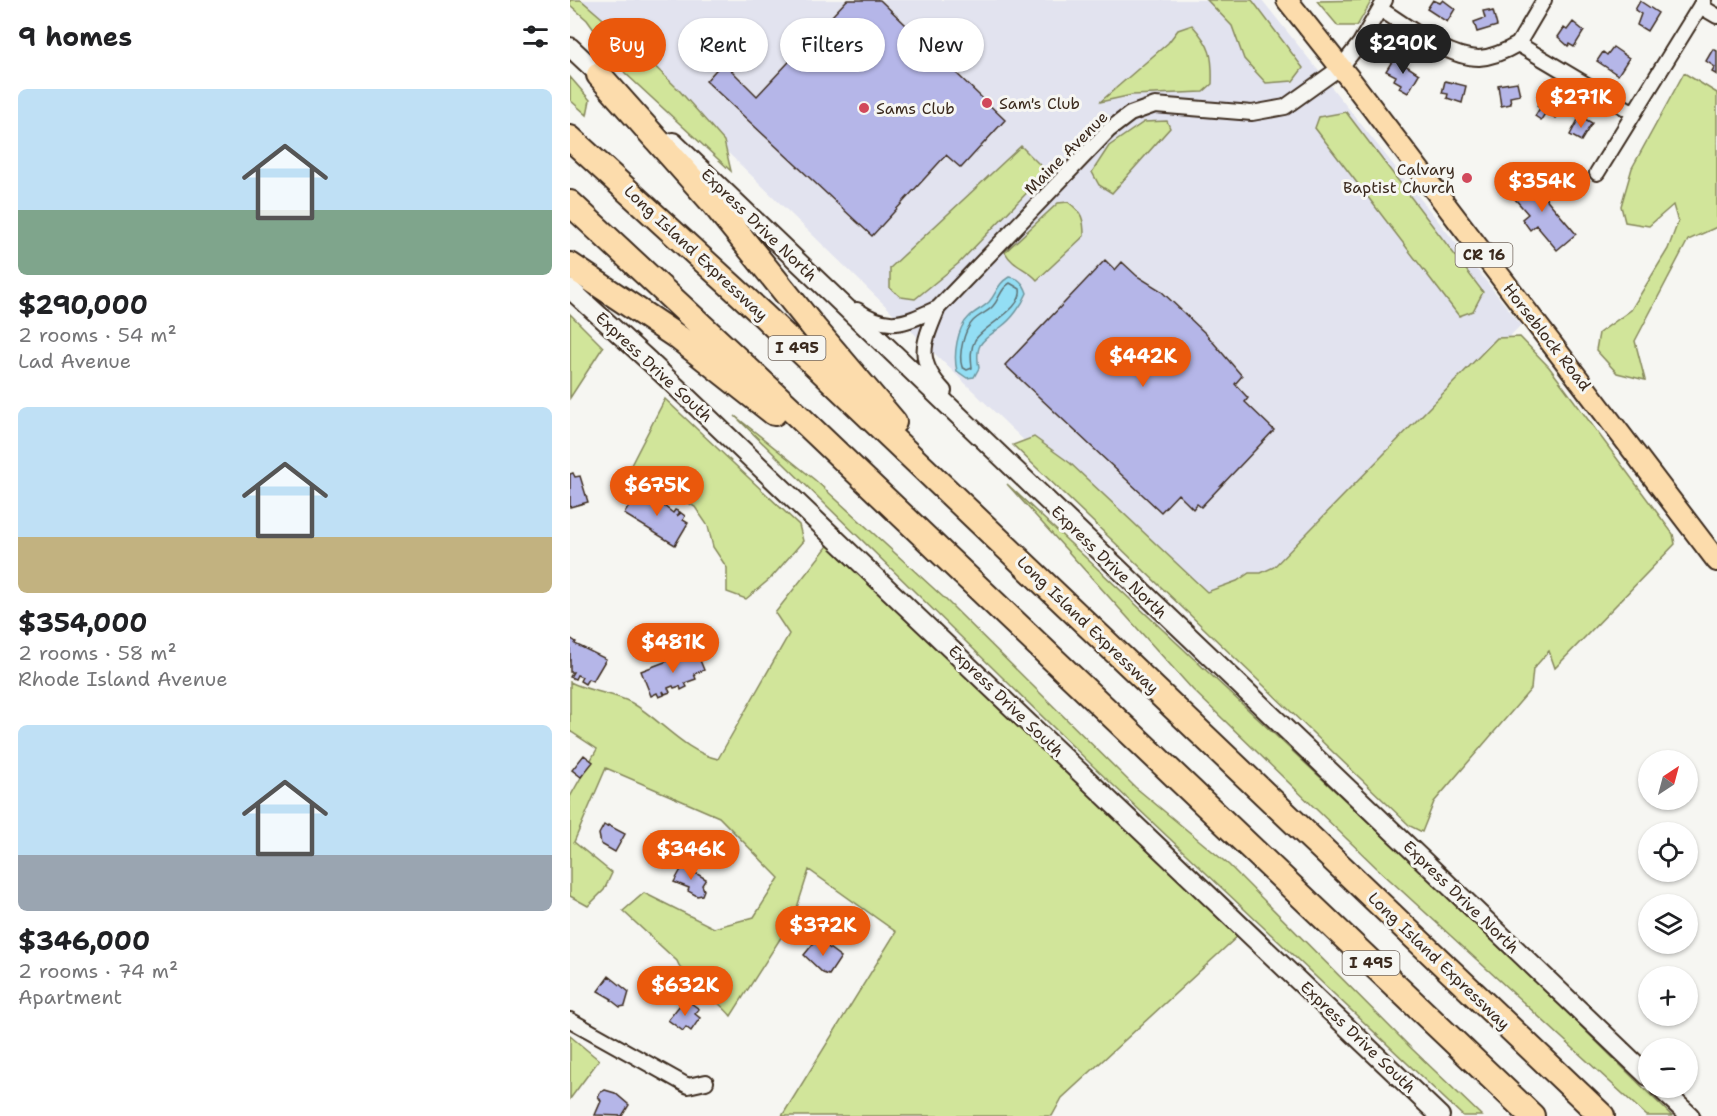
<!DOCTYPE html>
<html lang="en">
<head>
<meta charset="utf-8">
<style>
  :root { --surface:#fff; --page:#f2f2f2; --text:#202124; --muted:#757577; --accent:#ea580c }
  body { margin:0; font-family:"Shantell Sans",sans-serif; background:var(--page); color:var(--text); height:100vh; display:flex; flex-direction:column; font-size:22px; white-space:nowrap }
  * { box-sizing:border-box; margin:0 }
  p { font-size:20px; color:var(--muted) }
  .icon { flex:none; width:33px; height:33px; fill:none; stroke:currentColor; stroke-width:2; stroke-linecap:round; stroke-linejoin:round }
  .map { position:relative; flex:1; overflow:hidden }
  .drawer { display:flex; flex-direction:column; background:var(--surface); width:570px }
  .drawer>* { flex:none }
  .banner { position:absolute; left:18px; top:18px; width:570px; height:54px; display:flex; gap:12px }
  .needle { width:39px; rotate:36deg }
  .buttons { position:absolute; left:1068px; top:750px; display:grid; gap:12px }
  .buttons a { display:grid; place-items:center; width:60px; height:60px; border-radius:50%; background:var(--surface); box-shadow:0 2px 4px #0004; font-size:30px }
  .price { position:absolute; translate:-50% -51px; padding:0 14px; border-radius:21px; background:var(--accent); color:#fff; font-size:20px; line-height:39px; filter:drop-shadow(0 2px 3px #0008) }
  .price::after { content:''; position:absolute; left:50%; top:36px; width:18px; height:14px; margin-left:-9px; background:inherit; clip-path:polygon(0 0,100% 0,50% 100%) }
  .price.on { background:#222; color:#fff }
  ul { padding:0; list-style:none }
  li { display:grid; align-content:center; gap:12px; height:318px; padding:0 18px }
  li span { display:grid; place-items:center; height:186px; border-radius:9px; color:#555 }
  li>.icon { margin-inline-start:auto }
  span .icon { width:108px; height:108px; fill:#fffc; stroke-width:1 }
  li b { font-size:26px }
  h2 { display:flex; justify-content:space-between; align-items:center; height:72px; padding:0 18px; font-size:26px }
  .tag { padding:0 21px; border-radius:27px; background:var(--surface); box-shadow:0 2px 4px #0004; font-size:21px; line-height:54px }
  .tag.on { background:var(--accent); color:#fff }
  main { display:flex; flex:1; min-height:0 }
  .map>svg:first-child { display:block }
  .built { fill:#e2e3ef }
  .green { fill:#d1e59a; stroke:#86885c; stroke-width:1.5 }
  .water { fill:#93def4; stroke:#70969e; stroke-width:1.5 }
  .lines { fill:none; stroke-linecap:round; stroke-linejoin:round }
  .shore { stroke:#5e7274; stroke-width:1.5 }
  .building { fill:#b5b6e8; stroke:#3b2a1e; stroke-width:1.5 }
  .street-casing { stroke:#3b2a1e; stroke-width:18 }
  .secondary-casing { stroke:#3b2a1e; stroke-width:22 }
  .primary-casing { stroke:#3b2a1e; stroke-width:24 }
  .highway-casing { stroke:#3b2a1e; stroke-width:28 }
  .street { stroke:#f6f6f2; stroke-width:14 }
  .secondary { stroke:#f6f6f2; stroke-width:18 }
  .primary { stroke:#fcdcac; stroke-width:20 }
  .highway { stroke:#fcdcac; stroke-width:24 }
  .poi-dot { fill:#d1495b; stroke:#f6f6f2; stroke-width:2 }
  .labels { text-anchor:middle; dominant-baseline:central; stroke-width:6; stroke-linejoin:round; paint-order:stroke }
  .shield { fill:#f6f6f2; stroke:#73675e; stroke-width:1.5 }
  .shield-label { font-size:15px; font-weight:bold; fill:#3b2a1e }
  .poi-label { font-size:16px; fill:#3b2a1e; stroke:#f6f6f2; text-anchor:start }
  .street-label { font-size:16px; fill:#3b2a1e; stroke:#f6f6f2 }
</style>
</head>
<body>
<main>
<section class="drawer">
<h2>9 homes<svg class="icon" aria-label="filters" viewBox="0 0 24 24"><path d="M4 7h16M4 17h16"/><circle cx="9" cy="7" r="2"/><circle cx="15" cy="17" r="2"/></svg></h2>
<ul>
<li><span style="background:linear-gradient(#bfe0f5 65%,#7fa58c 0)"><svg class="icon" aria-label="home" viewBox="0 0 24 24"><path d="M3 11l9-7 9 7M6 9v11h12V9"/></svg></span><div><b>$290,000</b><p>2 rooms · 54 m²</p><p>Lad Avenue</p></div></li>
<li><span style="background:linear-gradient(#bfe0f5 70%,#c2b280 0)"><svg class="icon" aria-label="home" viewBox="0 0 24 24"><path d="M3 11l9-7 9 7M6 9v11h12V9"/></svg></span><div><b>$354,000</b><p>2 rooms · 58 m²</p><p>Rhode Island Avenue</p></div></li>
<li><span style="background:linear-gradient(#bfe0f5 70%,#9aa5b1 0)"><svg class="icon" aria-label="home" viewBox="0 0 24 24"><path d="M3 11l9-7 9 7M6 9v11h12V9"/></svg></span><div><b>$346,000</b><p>2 rooms · 74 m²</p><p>Apartment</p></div></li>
</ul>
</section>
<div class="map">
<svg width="1147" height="1116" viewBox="0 0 1147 1116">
  <rect width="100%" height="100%" fill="#f6f6f2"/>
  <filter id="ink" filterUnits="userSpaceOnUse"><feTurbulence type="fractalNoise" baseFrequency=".0167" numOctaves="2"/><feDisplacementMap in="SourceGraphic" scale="12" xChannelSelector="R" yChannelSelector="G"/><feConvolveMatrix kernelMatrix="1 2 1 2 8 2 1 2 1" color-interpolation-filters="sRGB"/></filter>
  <g filter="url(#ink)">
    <path class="built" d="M1,0H692L951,325L649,630Z"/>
    <path class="green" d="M0,0H11L61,43L108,89L154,141L161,171L55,73L17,20L0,5Z
      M637,0H682L733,68L723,81L696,83L674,59L662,26Z
      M802,0L787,26H768L747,1Z
      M622,25C641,46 643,56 642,84L633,92L562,95L530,102L598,43L608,30Z
      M1114,73L1147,93V227L1118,240L1065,341L1075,380L1047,373L1026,350L1029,333L1061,310L1098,249L1108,222L1103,205L1079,226L1055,222L1051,206L1062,168Z
      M0,77L20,100L17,115L0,100Z
      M776,112L913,292L903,311L889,316L745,128L749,117Z
      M597,121L600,128L542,193L529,185L522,172L539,146L574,122Z
      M451,146L473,168L474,175L389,263L345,299L331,297L320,288V268Z
      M498,202C512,212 514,219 514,236L467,280C457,268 443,267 435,252L488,203Z
      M0,314L33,347L0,398Z
      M950,337L979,367L1103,534L1105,544L985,668L979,651L963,669L961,689L864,802L852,832L840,826L443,445L464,437L500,463L637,592L667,581L679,573H691L704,567L927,338Z
      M95,399L229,525L233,541L201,578L176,599L157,592V568L143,547L138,526L125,507L60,467Z
      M165,416L245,480L373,597L565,787L659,865L841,1048L912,1116H893L524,767Z
      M437,484L905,922L1102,1116H1077L808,869L623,690Z
      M264,538L670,934L492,1098L482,1116H212L326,932L239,870L224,917L161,1016C147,998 114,980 107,961L53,911L74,893L144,928L184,917L209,878L149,817L36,768L4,842L42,873L34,890L18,906L0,896V797L27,749L0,731V682C20,692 44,693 62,703C91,720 114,751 148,759L219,634L205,613Z
      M0,1036L29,1060L0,1099Z"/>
    <path class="water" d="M439,277C449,277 454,284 457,293C452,305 442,319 431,327C413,340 404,343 409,368L404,377L397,378L387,371C383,355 387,328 399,317C405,311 413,308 419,302C427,293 427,284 439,277Z"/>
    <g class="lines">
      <path class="shore" d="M440,283L450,289C454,309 414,325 405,340C400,349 401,358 402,368L397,370L392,367C388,355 394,330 403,321C409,315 418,312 423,306C430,298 430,289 440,283Z"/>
    </g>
    <path class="building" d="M277,0H310L435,120L391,168L376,155L302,236L136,81L153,62L187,96Z
      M863,0L870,3L873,0L885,9L877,22L857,9Z
      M1070,1L1088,13L1077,31L1067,25L1071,14L1065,10Z
      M919,10V12L923,11L927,26L907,32L904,22L915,18L913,11Z
      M1003,22L1014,31L1004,47L999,44L998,46L988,37L994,28L997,30Z
      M1043,47L1059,58L1048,75L1027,61L1033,52L1037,55Z
      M1143,49L1147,51V75L1142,72L1145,67L1136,61Z
      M824,58L849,74L838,93L829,88L831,84L824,80L826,76L816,71Z
      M875,81L896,86L892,103L877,98L878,94L872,93Z
      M947,82L950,95L940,97L941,104L931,106L928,85Z
      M975,93L994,105L986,118L976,112L971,120L965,116L970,108L967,106Z
      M1010,116L1022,123L1011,141L1000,135Z
      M957,176L1006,234L987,250L966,225L960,230L952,219L958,214L938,191Z
      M535,260L545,270L552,262L567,276L590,290L636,334L672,376L665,384L678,398L675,402L704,430L631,507L627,504L623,509L608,494L591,512L435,365Z
      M3,473L5,477L10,476L18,502L0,507V474Z
      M75,491L84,499L86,496L91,499L90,503L92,499L96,502L94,506L103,513L105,510L110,512L107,516L111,513L115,516L113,520L118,523L105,545L54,514L68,492L72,495Z
      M0,638L6,642L5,644L36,659L23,681L18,679L15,684L10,681L12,677L7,675L5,679L0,677L3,672H0Z
      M125,648L134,670L124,674L126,679L115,683L117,687L111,690L110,686L104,688L103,686L98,688L100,692L95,694L93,691L94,695L89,697L87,693L81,696L71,671L100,660L101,662L104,661Z
      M14,755L23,762L11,777L2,770Z
      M34,825L37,827L38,825L55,834L45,852L31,844L29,834Z
      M113,866L136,879L132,885L134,890L132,895L127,896L118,891L119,888L104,882Z
      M247,939L271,957L259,975L253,973L234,955Z
      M39,976L59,992L55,1006L50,1007L41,1000L42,999L28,991Z
      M118,1001L129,1009L125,1014L130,1018L121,1031L116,1027L113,1031L98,1020L110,1005L114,1008Z
      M35,1090L45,1093L59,1105L52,1116L25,1115L31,1101L28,1096L31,1092Z"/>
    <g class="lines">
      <g class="street-casing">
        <path id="street" d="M1130,6L1147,16
          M810,9C836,25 877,58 909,58C924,57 936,51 948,44L1064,113
          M948,44L974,0
          M1027,173L1134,0
          M287,310C319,332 335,323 368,308
          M374,391C345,360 353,344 368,308L539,130L560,114L585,105L682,113L715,107L771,67L790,43L815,0
          M0,1020L118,1086L136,1082"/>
      </g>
      <g class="secondary-casing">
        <path id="secondary" d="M0,47L38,83
          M103,142L1078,1076
          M0,289L79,361L870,1116
          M1090,1088L1120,1116"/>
      </g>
      <g class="primary-casing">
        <path id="primary" d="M717,0L783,83L1147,561"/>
      </g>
      <g class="highway-casing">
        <path id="highway" d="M29,75L144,204L245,329L324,422
          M0,138L193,315L1032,1116
          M0,203L226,414L962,1116
          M0,265L109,338L204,413"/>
      </g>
      <use href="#street" class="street"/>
      <use href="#secondary" class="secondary"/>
      <use href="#primary" class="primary"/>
      <use href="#highway" class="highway"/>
    </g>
  </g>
  <g class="poi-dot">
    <circle cx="417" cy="103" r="6"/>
    <circle cx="294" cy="108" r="6"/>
    <circle cx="897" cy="178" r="6"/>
  </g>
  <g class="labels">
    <g class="shield">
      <rect x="885.5" y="243" width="57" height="24" rx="4.5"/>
      <rect x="198.5" y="336" width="57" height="24" rx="4.5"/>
      <rect x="772.5" y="951" width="57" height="24" rx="4.5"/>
    </g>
    <g class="shield-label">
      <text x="914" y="255">CR 16</text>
      <text x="227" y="348">I 495</text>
      <text x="801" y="963">I 495</text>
    </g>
    <g class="poi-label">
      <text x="429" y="103">Sam's Club</text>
      <text x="306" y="108">Sams Club</text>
      <text x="885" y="169" text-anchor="end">Calvary<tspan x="885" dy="18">Baptist Church</tspan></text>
    </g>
    <g class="street-label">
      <text transform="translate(496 153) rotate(-45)">Maine Avenue</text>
      <text transform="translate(189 225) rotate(44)">Express Drive North</text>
      <text transform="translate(126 253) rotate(43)">Long Island Expressway</text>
      <text transform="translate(977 337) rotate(52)">Horseblock Road</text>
      <text transform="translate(84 367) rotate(43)">Express Drive South</text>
      <text transform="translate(539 562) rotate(44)">Express Drive North</text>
      <text transform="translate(518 625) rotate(44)">Long Island Expressway</text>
      <text transform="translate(436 701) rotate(44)">Express Drive South</text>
      <text transform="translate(891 897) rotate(44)">Express Drive North</text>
      <text transform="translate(869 961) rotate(44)">Long Island Expressway</text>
      <text transform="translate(788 1037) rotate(44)">Express Drive South</text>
    </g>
  </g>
</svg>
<div class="buttons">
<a><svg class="needle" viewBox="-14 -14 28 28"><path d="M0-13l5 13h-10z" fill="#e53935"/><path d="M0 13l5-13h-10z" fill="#757577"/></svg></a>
<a><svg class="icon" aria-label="locate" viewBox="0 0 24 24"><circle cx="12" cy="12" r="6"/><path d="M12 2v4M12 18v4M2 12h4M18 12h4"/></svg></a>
<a><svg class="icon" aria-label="layers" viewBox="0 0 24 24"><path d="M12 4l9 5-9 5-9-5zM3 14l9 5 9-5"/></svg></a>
<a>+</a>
<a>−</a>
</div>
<b class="price on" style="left:833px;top:75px">$290K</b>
<b class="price" style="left:1011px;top:129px">$271K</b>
<b class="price" style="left:972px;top:213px">$354K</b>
<b class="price" style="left:573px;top:388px">$442K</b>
<b class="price" style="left:87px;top:517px">$675K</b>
<b class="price" style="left:103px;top:674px">$481K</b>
<b class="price" style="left:121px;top:881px">$346K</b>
<b class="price" style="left:253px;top:957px">$372K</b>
<b class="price" style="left:115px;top:1017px">$632K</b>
<div class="banner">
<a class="tag on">Buy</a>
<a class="tag">Rent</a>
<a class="tag">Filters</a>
<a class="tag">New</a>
</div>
</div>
</main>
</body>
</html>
